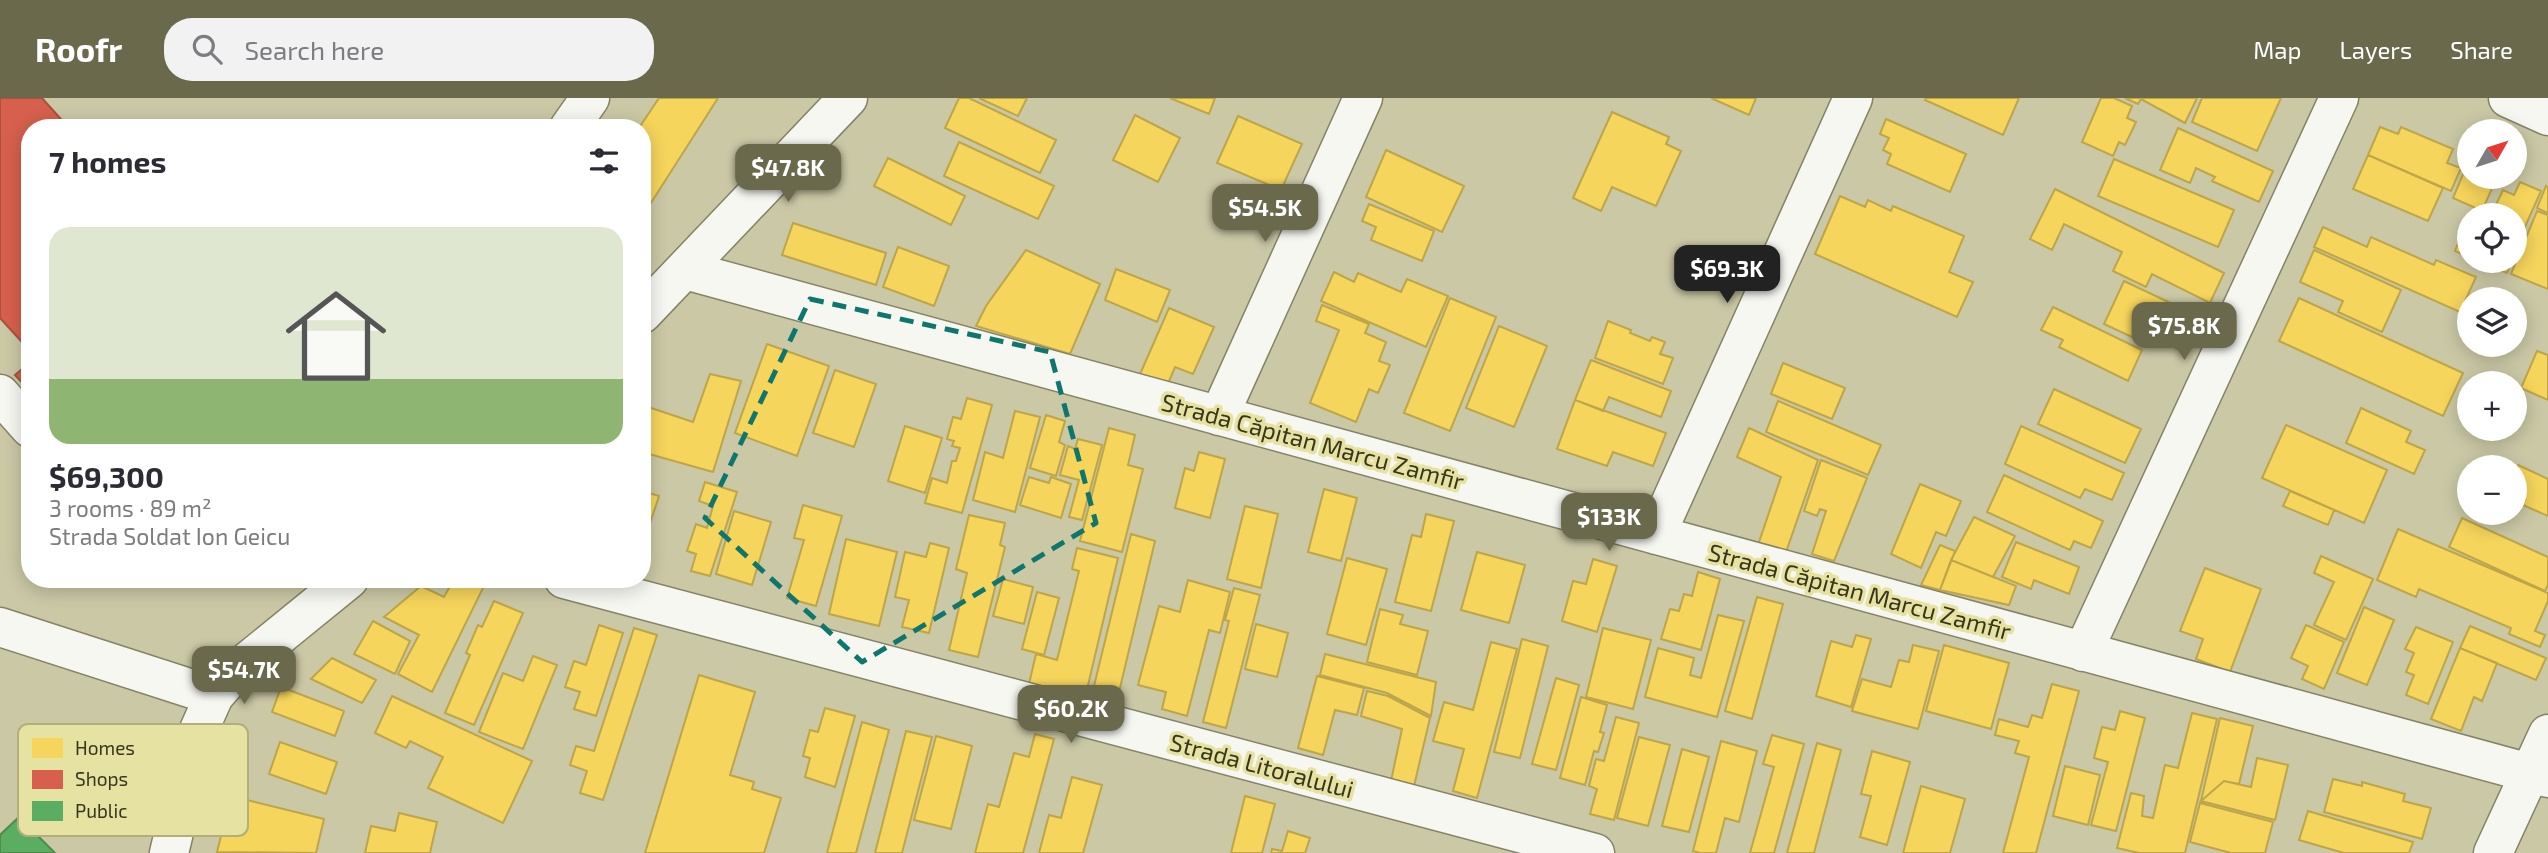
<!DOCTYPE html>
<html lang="en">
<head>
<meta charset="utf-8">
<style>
  :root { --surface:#fff; --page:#f2f2f3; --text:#2b2b33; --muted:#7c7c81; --line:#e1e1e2; --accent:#6b694c }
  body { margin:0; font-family:"Exo 2",sans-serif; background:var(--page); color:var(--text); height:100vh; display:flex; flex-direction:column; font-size:26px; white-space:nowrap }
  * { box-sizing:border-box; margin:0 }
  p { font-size:23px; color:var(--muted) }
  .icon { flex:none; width:38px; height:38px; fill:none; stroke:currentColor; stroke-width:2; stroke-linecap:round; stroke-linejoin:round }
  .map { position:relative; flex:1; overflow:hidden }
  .side { position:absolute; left:21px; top:21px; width:630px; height:469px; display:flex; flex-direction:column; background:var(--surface); border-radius:28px; box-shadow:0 4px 18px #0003 }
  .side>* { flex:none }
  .needle { width:46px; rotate:51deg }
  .buttons { position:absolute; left:2457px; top:21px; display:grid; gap:14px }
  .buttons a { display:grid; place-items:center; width:70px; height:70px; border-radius:50%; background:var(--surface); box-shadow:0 4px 18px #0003; font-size:35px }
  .price { position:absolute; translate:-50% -60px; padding:0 16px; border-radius:14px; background:var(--accent); color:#fff; font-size:23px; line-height:46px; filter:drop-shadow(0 2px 4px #0008) }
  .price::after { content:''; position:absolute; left:50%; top:42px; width:21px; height:16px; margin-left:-10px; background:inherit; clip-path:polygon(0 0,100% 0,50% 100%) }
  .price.active { background:#222; color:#fff }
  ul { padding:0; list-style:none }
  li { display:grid; align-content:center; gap:14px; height:371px; padding:0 28px }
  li+li { border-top:2px solid var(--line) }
  li span { display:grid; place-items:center; height:217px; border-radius:21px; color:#555 }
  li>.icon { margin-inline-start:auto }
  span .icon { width:126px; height:126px; fill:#fffc; stroke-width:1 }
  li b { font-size:30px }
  h2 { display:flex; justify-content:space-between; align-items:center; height:84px; padding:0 28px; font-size:30px }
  header { display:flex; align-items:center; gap:42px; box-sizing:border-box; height:98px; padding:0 35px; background:var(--accent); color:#fff }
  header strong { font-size:33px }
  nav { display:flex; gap:38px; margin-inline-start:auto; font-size:24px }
  .search { width:490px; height:63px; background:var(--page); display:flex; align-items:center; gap:18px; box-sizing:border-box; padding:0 24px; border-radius:28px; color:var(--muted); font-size:26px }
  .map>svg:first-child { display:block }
  .homes { fill:#f6d55c; stroke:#bda549; stroke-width:2 }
  .shops { fill:#d6604d; stroke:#a7533e; stroke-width:2 }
  .public { fill:#5aae61; stroke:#508a4c; stroke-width:2 }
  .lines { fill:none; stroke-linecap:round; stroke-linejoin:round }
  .minor-casing { stroke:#858367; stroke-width:41 }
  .major-casing { stroke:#858367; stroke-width:41 }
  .minor { stroke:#f7f7f2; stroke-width:38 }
  .major { stroke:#f7f7f2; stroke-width:38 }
  .marked { fill:none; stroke:#0f766e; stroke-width:5; stroke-dasharray:14 9; stroke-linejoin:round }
  .labels { text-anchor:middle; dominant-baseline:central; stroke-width:7; stroke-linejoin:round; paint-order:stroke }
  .street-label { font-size:24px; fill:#38361c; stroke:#e6e3a2 }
  .key { fill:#e6e3a2; stroke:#b2af7a; stroke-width:2 }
  .key-label { font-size:19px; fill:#38361c }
</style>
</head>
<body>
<header>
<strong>Roofr</strong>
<div class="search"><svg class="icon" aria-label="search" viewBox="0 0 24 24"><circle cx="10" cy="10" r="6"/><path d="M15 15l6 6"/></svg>Search here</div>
<nav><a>Map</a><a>Layers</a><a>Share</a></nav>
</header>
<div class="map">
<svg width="2548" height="755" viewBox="0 0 2548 755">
  <rect width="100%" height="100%" fill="#cac8a5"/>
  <path class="homes" d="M659,0H718L649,108L642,104V30H639Z
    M959,0H969L1056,42L1040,75L945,30Z
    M979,0H1027L1018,18Z
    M1170,0H1215L1209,16Z
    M1711,0H1756L1749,17Z
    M1926,0H2019L2003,37L1925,2Z
    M2101,0H2114L2132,8L2127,20L2136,24L2125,47L2119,44L2113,58L2082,44Z
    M2125,0H2197L2185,25L2141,1L2138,6Z
    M2202,0H2281L2257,53L2192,24Z
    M1612,14L1669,39L1666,46L1681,53L1656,108L1612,89L1601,113L1573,100Z
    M1135,17L1180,40L1158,84L1113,62Z
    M1238,18L1302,46L1281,92L1217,65Z
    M1886,21L1966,56L1950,94L1887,66L1891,56L1883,52L1889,40L1880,36Z
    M2380,29L2398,36L2401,29L2453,51L2447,65L2461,70L2451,93L2368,57Z
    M2178,30L2273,73L2259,104L2212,83L2215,79L2196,70L2190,85L2160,72Z
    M959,44L1054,88L1038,121L944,78Z
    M1386,52L1464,88L1442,134L1366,99Z
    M2368,57L2443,90L2428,123L2353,91Z
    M888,60L965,98L951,127L874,88Z
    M2114,61L2234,112L2218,149L2098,98Z
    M2469,62V79H2497L2482,113L2453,100Z
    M2520,84L2541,93L2520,140L2515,138V117H2491L2503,92L2514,97Z
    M2546,88L2548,89V115L2537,110Z
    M2055,91L2224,175L2210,205L2152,176L2146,189L2113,173L2122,154L2064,126L2052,152L2030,141Z
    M1840,98L1865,109L1868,102L1891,113L1893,108L1964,138L1949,174L1973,184L1957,219L1815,156Z
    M1369,106L1434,133L1422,163L1371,142L1376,129L1362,123Z
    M2537,113L2548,117V191L2511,176Z
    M793,125L886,155L876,187L782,157Z
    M2323,129L2367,149L2371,139L2434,167L2436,162L2476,179L2460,214L2314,149Z
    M2462,135L2469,138V159L2455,153Z
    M898,149L949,168L934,208L883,189Z
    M1026,152L1100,186L1070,256L976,228L986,208Z
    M2314,152L2401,192L2382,234L2338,214L2343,203L2300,184Z
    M2478,163H2512L2507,175Z
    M1116,171L1170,192L1157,224L1105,202Z
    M1334,174L1354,184L1358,175L1401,194L1407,181L1448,198L1426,249L1321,203Z
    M2124,183L2196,217L2180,252L2152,239L2149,247L2104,226Z
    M1450,200L1496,219L1450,333L1404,315Z
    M2299,200L2463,275L2443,318L2279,243Z
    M1322,207L1369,226L1365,235L1386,244L1379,263L1390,267L1378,295L1369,291L1356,324L1310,305L1339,232L1316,223Z
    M2053,209L2142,252L2128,283L2059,249L2063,242L2041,232Z
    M1169,210L1214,229L1193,276L1175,269L1164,295L1137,283Z
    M1608,223L1631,232L1630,235L1650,243L1652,239L1665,244L1660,256L1673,260L1663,286L1595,260Z
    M1499,228L1547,248L1514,329L1466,310Z
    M767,246L829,268L797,358L735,335Z
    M2537,253L2548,257V302L2521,290Z
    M1591,262L1671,293L1661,319L1609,299L1603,313L1575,302Z
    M1783,265L1845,290L1832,321L1771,296Z
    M835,272L876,286L854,349L813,335Z
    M710,276L741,283L713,374L642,354V307L693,324Z
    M2054,291L2141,331L2125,365L2038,326Z
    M967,300L992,307L962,415L925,405L932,380L947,385L952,363H956L960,350L952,348L954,343L947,341L953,319L961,321Z
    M1575,302L1666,335L1653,368L1613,354L1607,368L1557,351Z
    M1778,303L1881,347L1868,377L1766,334Z
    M2361,310L2411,333L2406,344L2425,352L2414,376L2346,345Z
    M1015,313L1040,319L1015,414L973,402L985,354L1003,360Z
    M1046,317L1065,323L1059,344L1065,347L1056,378L1030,370Z
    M2286,327L2387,372L2364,425L2262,380Z
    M905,328L942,340L925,395L888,383Z
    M2021,328L2124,375L2112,402L2085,391L2080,400L2005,366Z
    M1109,330L1135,337L1128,367L1143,371L1122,454L1080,443Z
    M1749,330L1818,362L1785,457L1757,450L1781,379L1737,359Z
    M1078,341L1102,347L1082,422L1069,419L1079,382L1060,377L1068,348L1075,351Z
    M1199,354L1225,361L1210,420L1175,410L1185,370L1194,373Z
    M1821,362L1867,380L1834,463L1812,456L1826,413L1820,411L1817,418L1804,413Z
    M2518,367L2548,381V418L2523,407L2525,402L2515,397V374Z
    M2004,377L2103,423L2091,450L2074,443L2070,452L1987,414Z
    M1029,379L1049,385L1051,379L1071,386L1061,420L1020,407Z
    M705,384L737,394L710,478L691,473L696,456L687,453L696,426L707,430L713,408L699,403Z
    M1920,386L1961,403L1946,438L1936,434L1921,470L1891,456Z
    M1324,391L1357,400L1341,463L1308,454Z
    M642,393L659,398L642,450Z
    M2290,393L2334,412L2328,427L2283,408Z
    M803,407L842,418L816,508L787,500L804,442L794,440Z
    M1245,408L1278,416L1261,490L1227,481Z
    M734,413L771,424L752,487L716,476Z
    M1426,416L1454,423L1431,513L1395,504L1412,437L1421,439Z
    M969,417L1005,425L1000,447L1005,449L978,559L949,552L967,475L956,471Z
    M1974,419L2015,438L1993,479L1951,462Z
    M2462,420L2548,459V487L2545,493L2449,449Z
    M2398,431L2548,495V503L2535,533L2545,537L2540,549L2509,536L2511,530L2419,491L2416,499L2377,482Z
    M1131,436L1155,443L1119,594L1094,588Z
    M846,441L897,454L879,528L829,516Z
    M2016,444L2079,469L2069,496L2034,482L2031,491L2002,479Z
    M930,445L949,450L929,535L902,529L909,502L895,499L905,454L926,459Z
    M1940,447L1955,453L1940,492L1921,487Z
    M1077,450L1118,460L1085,600L1029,586L1036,556L1057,562L1079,473L1072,471Z
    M1477,454L1525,467L1509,525L1461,512Z
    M2321,458L2373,481L2346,542L2314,527L2334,484L2314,475Z
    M1347,460L1387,471L1366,547L1327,536Z
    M1593,461L1617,468L1597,534L1562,523L1573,483L1586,486Z
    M1951,462L2016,488L2009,507L1940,492Z
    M2205,470L2261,491L2230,574L2196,561L2203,541L2180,533Z
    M1698,474L1720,481L1701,552L1661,541L1670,511L1679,513L1684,496L1692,498Z
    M454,481H467L483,490L432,594L398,576L419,537L384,519L421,488L444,499Z
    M1003,481L1033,489L1024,526L993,518Z
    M1188,482L1230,494L1220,535L1209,532L1187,618L1162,611L1166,594L1138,587L1159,508L1180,514Z
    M1234,490L1260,497L1226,630L1203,624L1229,523L1225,522Z
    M1037,494L1059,500L1044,557L1022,551Z
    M1757,499L1783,506L1752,621L1725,613Z
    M494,503L523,515L474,627L445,615L470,557L466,555L478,527L482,529Z
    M2364,509L2394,522L2367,587L2337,575Z
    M1380,511L1403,517L1400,526L1428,533L1417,577L1367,564Z
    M1718,517L1744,523L1717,619L1645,599L1658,550L1694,560L1690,577L1701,580Z
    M373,523L410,543L395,576L354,556Z
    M1256,526L1288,535L1277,579L1245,571Z
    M599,527L623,535L596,618L574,611L580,594L565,589L574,563L586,567Z
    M2306,527L2344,544L2324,591L2302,581L2308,568L2291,560Z
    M2470,528L2546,560L2536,582L2460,550Z
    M2416,529L2453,544L2428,606L2406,597L2414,577L2406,574L2414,555L2405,551Z
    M634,530L657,537L603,702L580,695L587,673L570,667L576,648L594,653Z
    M1603,530L1651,542L1633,611L1586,599Z
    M1856,537L1871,541L1851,609L1816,598L1831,543L1852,549Z
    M1522,541L1548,548L1520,660L1494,654Z
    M1491,544L1517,551L1477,700L1453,693L1464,651L1433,643L1444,604L1473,612Z
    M1913,547L1939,553L1918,631L1852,613L1862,581L1891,589L1899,562L1909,564Z
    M1944,547L2009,565L1991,631L1926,613Z
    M2460,550L2497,565L2482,603L2474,599L2461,633L2431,621Z
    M1325,556L1436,584L1431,618L1387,595L1320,577Z
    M533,558L557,567L523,651L479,634L503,575L523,583Z
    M332,560L376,582L362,605L311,581Z
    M699,577L755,594L730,677L754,684L752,691L781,700L764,755H645Z
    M1317,578L1364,590L1357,617L1335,612L1323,657L1298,650Z
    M1556,580L1579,587L1556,672L1532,666Z
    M2052,586L2079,593L2036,755H2003L2029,659L2015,655L2019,643L1995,637L1999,621L2028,629L2032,617L2042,620Z
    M281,589L344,613L335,638L272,614Z
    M1367,593L1388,598L1430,620L1414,688L1391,683L1402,631L1361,618Z
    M392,598L532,663L503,725L428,690L443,659L410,643L406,650L375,635Z
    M1581,599L1607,607L1600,634L1604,635L1598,654L1594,653L1585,687L1560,680Z
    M825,610L855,618L835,689L805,679L810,660L803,658L810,632L818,634Z
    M2120,613L2145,620L2116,733L2091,727L2108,664L2094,660L2102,629L2115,632Z
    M2192,615L2217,621L2185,755H2139L2117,750L2131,695L2144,698L2142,718L2153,720L2165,667L2178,670Z
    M1616,619L1639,625L1614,722L1590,716L1597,691L1589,688L1596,661L1604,663Z
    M2220,620L2253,628L2239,686L2224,683L2201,703Z
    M862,624L889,632L856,755H827Z
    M906,633L932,639L902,755H875Z
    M1035,636L1054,641L1023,755H975L988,706L999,709L1014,655L1029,659Z
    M1772,637L1804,646L1774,755H1750L1774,669L1763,666Z
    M936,638L972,648L951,731L914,722Z
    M1639,639L1670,647L1648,728L1617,720Z
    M1721,643L1757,653L1739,724L1725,720L1716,755H1700L1693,753Z
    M280,644L337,664L326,696L269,676Z
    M1817,645L1841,652L1814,755H1787Z
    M1682,651L1709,659L1689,734L1662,728Z
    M1872,653L1910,664L1887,747L1860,739L1871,698L1861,696Z
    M2257,660L2288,667L2275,722L2201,703L2224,683L2251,689Z
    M2065,668L2100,677L2088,727L2053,718Z
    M1072,679L1102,687L1083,755H1039L1049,717L1061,720Z
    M2333,681L2362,688V684L2405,696L2403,703L2431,710L2422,741L2324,714Z
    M1921,688L1965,701L1950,755H1903Z
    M231,698L324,721L316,755L217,754Z
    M1245,698L1275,706L1262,755H1231Z
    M2200,705L2273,724L2265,755H2231L2190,744Z
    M2308,713L2413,744L2409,755H2344L2299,742Z
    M399,715L437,724L430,755H365L371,728L395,733Z
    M1288,733L1310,740L1305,755H1271L1272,751L1282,753Z"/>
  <path class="shops" d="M0,0H42L69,30H30V253L0,220Z
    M30,264V293L15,277Z"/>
  <path class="public" d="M19,719L55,755H0V737Z"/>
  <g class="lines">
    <g class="minor-casing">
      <path id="minor" d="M2508,0L2548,18
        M569,30L590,0
        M685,172L2548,680
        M0,296L30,330
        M1219,318L1363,0
        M1656,437L1853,0
        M564,481L1595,755
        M0,529L214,598
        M2083,554L2339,0
        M2493,755L2548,636"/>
    </g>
    <g class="major-casing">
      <path id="major" d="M642,216L848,0
        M169,755L198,634L214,598L237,572L349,481"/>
    </g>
    <use href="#minor" class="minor"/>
    <use href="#major" class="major"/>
  </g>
  <path class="marked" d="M810,201L1050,254L1096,425L862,564L705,420Z"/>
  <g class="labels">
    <g class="street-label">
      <text transform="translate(1313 343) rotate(15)">Strada Căpitan Marcu Zamfir</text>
      <text transform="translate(1860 493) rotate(15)">Strada Căpitan Marcu Zamfir</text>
      <text transform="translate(1262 667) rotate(15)">Strada Litoralului</text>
    </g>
  </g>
  <rect x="18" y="626" width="230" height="112" rx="10" class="key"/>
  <rect x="32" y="640" width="31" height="20" fill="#f6d55c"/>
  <rect x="32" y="672" width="31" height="19" fill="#d6604d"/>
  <rect x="32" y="703" width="31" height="20" fill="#5aae61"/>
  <g class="key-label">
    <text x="75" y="657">Homes</text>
    <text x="75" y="688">Shops</text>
    <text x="75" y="720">Public</text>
  </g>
</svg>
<div class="buttons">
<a><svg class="needle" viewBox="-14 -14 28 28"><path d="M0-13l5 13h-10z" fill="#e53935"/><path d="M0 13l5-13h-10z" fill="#7c7c81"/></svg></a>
<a><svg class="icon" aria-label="locate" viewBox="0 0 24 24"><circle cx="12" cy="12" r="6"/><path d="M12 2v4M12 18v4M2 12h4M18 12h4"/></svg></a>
<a><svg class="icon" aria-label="layers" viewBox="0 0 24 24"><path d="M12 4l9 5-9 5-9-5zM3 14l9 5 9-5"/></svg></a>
<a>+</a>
<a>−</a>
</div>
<b class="price" style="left:788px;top:106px">$47.8K</b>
<b class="price" style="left:1265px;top:146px">$54.5K</b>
<b class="price active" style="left:1727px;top:207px">$69.3K</b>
<b class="price" style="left:2184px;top:264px">$75.8K</b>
<b class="price" style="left:1609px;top:455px">$133K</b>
<b class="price" style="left:244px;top:608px">$54.7K</b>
<b class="price" style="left:1071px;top:647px">$60.2K</b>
<section class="side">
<h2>7 homes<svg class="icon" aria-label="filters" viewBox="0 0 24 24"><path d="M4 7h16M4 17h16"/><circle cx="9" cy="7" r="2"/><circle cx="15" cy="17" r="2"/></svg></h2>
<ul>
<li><span style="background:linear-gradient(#dfe7d0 70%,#8fb573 0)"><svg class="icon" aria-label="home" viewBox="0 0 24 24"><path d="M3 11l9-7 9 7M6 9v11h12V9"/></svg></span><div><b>$69,300</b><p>3 rooms · 89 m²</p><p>Strada Soldat Ion Geicu</p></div></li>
</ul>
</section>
</div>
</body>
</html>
